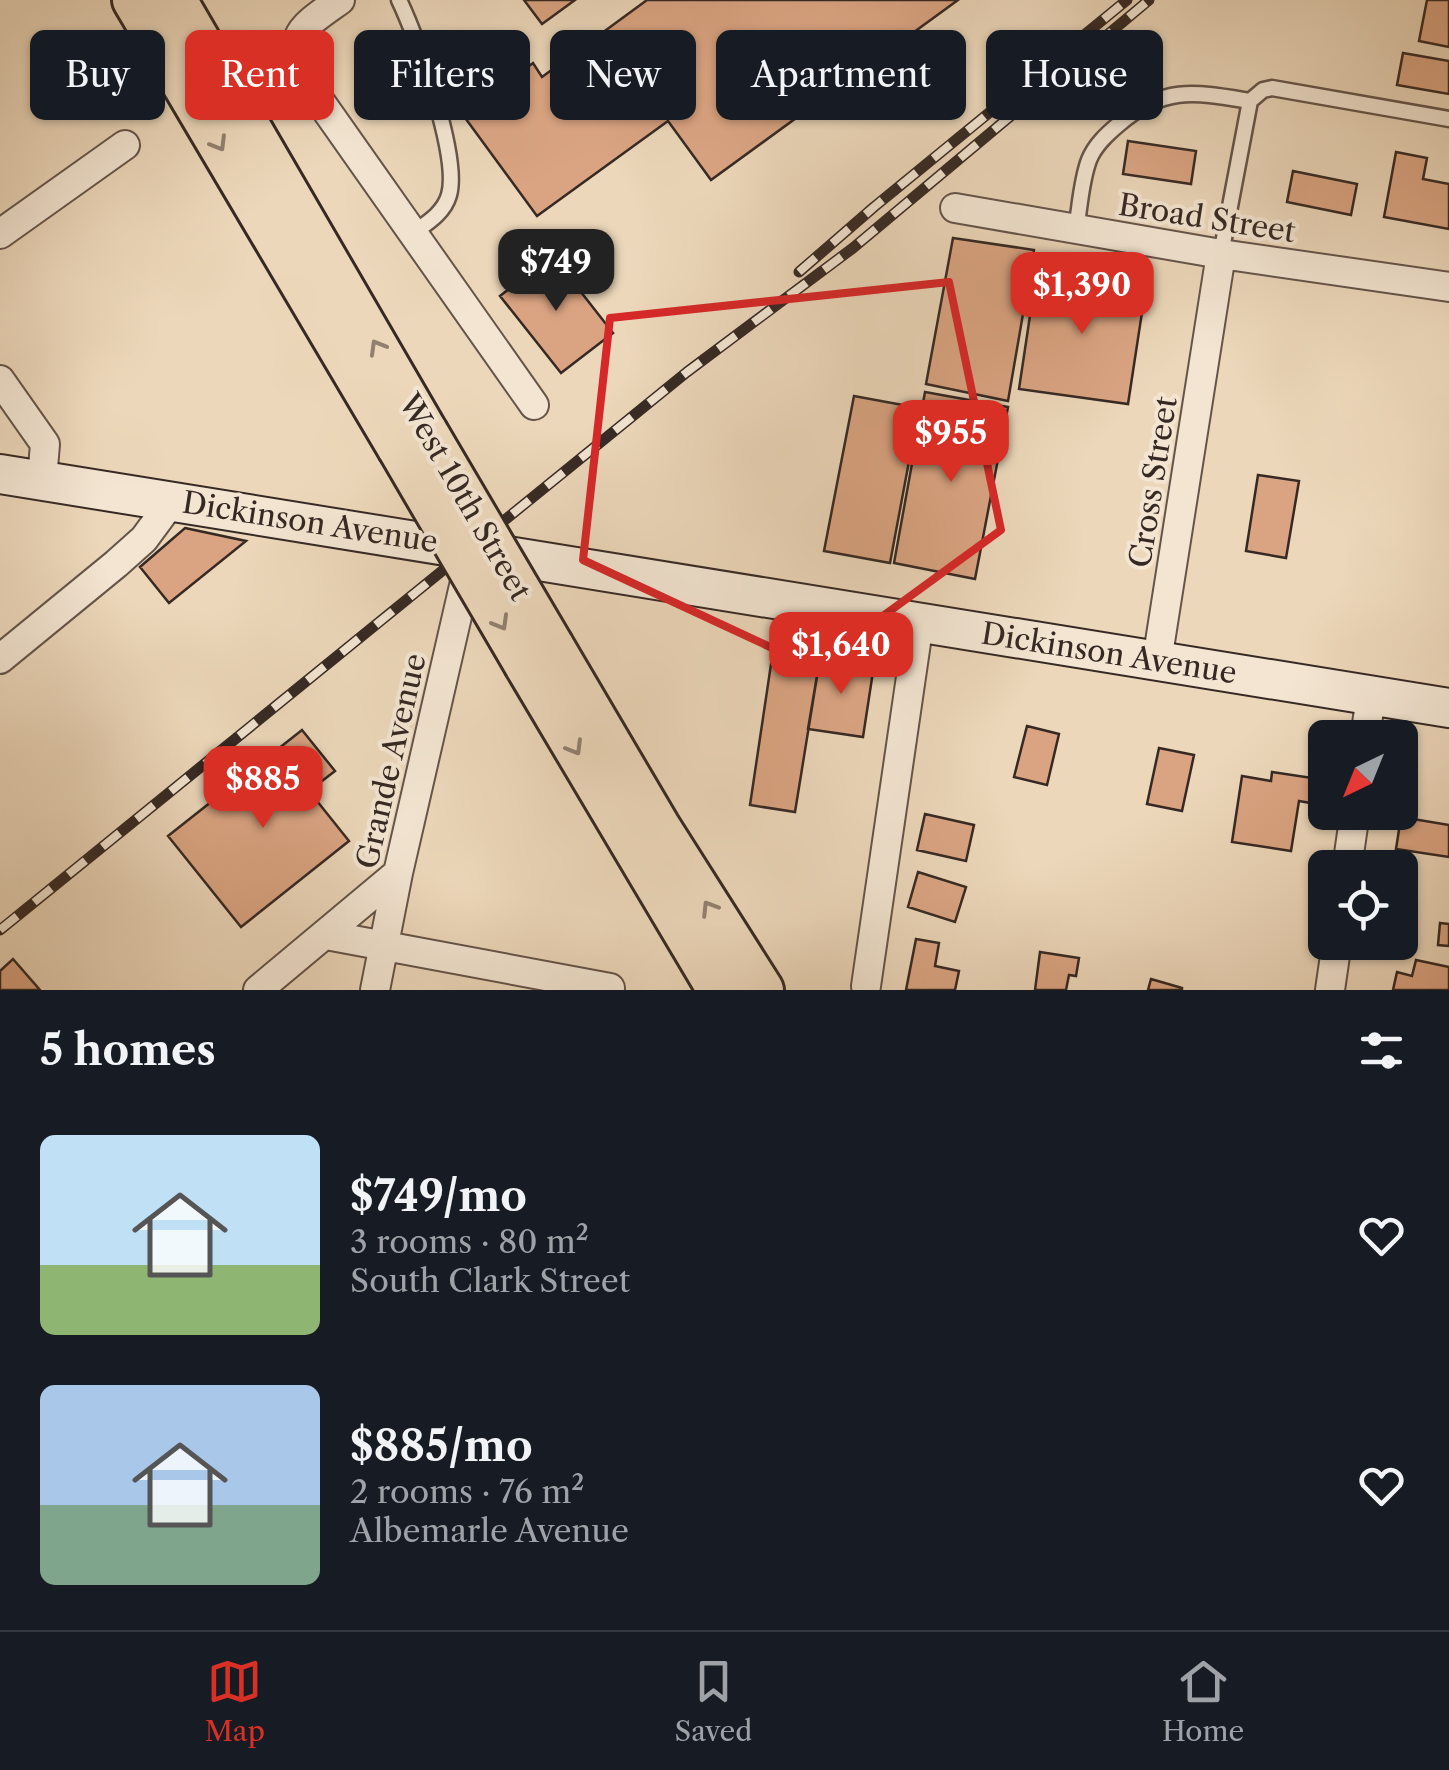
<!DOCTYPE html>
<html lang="en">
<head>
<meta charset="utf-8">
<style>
  :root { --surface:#171b24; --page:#242831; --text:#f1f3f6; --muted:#9ea1a6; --line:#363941; --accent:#d93025 }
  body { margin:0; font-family:"Libre Caslon Text",serif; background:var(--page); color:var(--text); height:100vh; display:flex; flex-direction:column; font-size:38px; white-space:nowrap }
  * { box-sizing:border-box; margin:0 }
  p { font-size:32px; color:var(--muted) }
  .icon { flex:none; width:55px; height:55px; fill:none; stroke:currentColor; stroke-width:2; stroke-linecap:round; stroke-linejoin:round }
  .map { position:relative; height:990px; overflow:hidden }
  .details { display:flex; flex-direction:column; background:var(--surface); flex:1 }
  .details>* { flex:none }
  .top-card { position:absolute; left:30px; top:30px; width:1390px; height:90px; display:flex; gap:20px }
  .needle { width:65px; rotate:223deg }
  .tools { position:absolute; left:1308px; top:720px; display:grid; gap:20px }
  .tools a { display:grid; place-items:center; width:110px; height:110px; border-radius:15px; background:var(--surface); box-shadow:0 2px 8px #0004; font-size:50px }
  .price { position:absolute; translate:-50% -85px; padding:0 22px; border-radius:20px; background:var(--accent); color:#fff; font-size:32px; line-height:65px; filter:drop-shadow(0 2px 5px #0008) }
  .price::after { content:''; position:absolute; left:50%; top:60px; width:30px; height:22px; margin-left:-15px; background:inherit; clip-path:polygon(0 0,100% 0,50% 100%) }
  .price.on { background:#222; color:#fff }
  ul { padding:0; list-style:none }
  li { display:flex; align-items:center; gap:30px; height:250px; padding:0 40px }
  li span { display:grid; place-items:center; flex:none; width:280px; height:200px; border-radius:15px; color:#555 }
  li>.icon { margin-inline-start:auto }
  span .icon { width:120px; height:120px; fill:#fffc; stroke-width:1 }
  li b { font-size:42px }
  h2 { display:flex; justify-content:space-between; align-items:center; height:120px; padding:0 40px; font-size:42px }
  .tag { padding:0 35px; border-radius:15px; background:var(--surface); box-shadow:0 2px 8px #0004; font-size:35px; line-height:90px }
  .tag.on { background:var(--accent); color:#fff }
  .dock { display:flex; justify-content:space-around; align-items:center; height:140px; border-top:2px solid var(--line); background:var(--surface); font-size:28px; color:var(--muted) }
  .dock a { display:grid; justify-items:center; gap:5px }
  .dock .on { color:var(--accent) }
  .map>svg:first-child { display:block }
  .building { fill:#daa482; stroke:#362924; stroke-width:2.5 }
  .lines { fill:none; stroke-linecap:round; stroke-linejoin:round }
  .lane-casing { stroke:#64544a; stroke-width:19 }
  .street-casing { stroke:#64544a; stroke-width:32 }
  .secondary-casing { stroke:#362924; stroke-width:42 }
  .primary-casing { stroke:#362924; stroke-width:48 }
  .lane { stroke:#f3e5d2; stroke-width:14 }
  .street { stroke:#f3e5d2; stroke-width:28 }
  .secondary { stroke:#f3e5d2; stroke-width:38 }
  .primary { stroke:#ecd7ba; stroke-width:42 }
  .rail-casing { stroke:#362924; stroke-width:11 }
  .rail { stroke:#f3e5d2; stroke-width:8; stroke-dasharray:22; stroke-linecap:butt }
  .primary-bridge-casing { stroke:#362924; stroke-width:48; stroke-linecap:butt }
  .primary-bridge { stroke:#ecd7ba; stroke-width:42 }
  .oneway { stroke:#91806f }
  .marked { fill:none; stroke:#d62828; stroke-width:8; stroke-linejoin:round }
  .labels { text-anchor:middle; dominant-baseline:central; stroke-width:8; stroke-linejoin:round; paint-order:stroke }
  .street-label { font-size:30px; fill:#362924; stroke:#f3e5d2 }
</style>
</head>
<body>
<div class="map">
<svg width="1449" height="990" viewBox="0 0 1449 990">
  <rect width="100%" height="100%" fill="#ecd7ba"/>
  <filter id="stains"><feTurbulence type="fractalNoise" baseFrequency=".002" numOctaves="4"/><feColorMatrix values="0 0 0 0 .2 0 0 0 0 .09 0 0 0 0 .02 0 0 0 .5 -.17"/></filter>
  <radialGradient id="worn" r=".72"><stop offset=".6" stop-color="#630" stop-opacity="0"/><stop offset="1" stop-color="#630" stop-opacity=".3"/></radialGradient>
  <path class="building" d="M524,0H575L542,24Z
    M647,0H958L711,180L668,121L537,216L463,115L533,63L542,77Z
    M1427,0H1449V47L1419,41Z
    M1403,53L1449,61V94L1397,85Z
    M1128,141L1196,151L1191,184L1123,174Z
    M1396,152L1427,158L1423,179L1449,184V229L1384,217Z
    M1293,171L1357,184L1351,215L1287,202Z
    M953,238L1034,250L1008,401L926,384Z
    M552,255L613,333L561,373L500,296Z
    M1037,269L1146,286L1128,404L1019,389Z
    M925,392L1008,407L975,579L894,563Z
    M854,396L919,408L890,563L824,551Z
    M1258,475L1299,481L1286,558L1246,551Z
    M185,528L246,541L169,603L140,567Z
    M773,651L820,658L795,812L750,805Z
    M820,658L874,665L863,737L808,729Z
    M1027,726L1059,734L1047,785L1014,777Z
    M302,730L335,771L309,791L349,841L241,927L168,836Z
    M1159,748L1194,755L1182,811L1147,804Z
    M1272,772L1319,779L1316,804L1299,801L1291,851L1232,842L1242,776L1271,781Z
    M925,814L974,825L966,861L917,850Z
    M1401,817L1449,825V857L1396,849Z
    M918,872L966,887L955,922L908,907Z
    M1440,923L1449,924V946L1438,945Z
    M916,939L939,943L935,966L959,971L955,990H906Z
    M1040,952L1079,958L1076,976L1069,975L1066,990H1035Z
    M13,959L40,990H0V971Z
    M1416,960L1449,967V990H1393L1397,972L1412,976Z
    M1151,979L1182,988V990H1148Z"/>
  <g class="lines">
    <g class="lane-casing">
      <path id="lane" d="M399,0C417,37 460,157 449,195C444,213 427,223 413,233
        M1076,229C1080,207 1081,181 1089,160C1095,145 1107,134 1119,124C1164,85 1196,92 1250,101
        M1221,254L1250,101L1263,90L1272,88L1449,119"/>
    </g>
    <g class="street-casing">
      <path id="street" d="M340,0C298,30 284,36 310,87L534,405
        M955,208L1221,254L1449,287
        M0,234L125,145
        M0,380L45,444L42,480
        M0,659L116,564L144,539L172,501
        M1157,661L1221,254
        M1365,738L1371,696
        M1347,868L1355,812
        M326,935L610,988
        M866,986L919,622
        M258,990L398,873
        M375,990L398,873L469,564
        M1330,990L1337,942"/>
    </g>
    <g class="secondary-casing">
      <path id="secondary" d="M0,474L1449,708"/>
    </g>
    <g class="primary-casing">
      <path id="primary" d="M134,0L399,448
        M175,0L426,432
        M552,646L658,826L762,990
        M526,665L719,990"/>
    </g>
    <use href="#lane" class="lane"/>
    <use href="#street" class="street"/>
    <use href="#secondary" class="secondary"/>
    <use href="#primary" class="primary"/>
    <g class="rail-casing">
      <path id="rail" d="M799,272L874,207L1127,0
        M0,930L687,372L853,248L1149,0"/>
    </g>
    <use href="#rail" class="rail"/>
    <g class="primary-bridge-casing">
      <path id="primary-bridge" d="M426,432L552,646
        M399,448L526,665"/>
    </g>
    <use href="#primary-bridge" class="primary-bridge"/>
  </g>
  <defs><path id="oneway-chevron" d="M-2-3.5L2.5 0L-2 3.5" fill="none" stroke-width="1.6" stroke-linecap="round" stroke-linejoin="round" transform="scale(2.5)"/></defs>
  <g class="oneway">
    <use href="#oneway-chevron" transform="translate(219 144) rotate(59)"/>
    <use href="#oneway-chevron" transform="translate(377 347) rotate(-120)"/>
    <use href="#oneway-chevron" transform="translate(501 623) rotate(60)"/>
    <use href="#oneway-chevron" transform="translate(575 748) rotate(59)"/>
    <use href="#oneway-chevron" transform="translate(709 908) rotate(-122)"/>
  </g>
  <path class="marked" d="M949,282L1001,530L813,667L583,560L610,318Z"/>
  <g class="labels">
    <g class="street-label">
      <text transform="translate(1207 218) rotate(9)">Broad Street</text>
      <text transform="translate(1153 482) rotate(-81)">Cross Street</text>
      <text transform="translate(465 497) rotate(60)">West 10th Street</text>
      <text transform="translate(310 522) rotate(9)">Dickinson Avenue</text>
      <text transform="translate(1109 653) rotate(9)">Dickinson Avenue</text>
      <text transform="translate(391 761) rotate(-77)">Grande Avenue</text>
    </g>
  </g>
  <rect width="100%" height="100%" filter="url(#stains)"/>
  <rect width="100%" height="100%" fill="url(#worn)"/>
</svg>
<div class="tools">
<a><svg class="needle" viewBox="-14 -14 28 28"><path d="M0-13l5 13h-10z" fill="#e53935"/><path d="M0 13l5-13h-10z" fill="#9ea1a6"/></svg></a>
<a><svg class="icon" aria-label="locate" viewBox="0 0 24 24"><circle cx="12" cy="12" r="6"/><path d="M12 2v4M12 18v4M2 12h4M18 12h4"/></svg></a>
</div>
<b class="price on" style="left:556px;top:314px">$749</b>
<b class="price" style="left:1082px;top:337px">$1,390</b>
<b class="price" style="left:951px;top:485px">$955</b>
<b class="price" style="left:841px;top:697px">$1,640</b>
<b class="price" style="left:263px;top:831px">$885</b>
<div class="top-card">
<a class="tag">Buy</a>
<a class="tag on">Rent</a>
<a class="tag">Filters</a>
<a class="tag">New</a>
<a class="tag">Apartment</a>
<a class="tag">House</a>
</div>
</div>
<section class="details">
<h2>5 homes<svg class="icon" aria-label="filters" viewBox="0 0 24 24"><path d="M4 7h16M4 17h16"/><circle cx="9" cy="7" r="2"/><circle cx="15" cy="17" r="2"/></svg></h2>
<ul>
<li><span style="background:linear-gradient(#bfe0f5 65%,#8fb573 0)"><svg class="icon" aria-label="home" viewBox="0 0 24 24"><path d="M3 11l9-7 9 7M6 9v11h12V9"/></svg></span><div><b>$749/mo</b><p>3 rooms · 80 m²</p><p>South Clark Street</p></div><svg class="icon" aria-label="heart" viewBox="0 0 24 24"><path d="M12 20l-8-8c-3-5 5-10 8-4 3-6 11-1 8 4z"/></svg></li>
<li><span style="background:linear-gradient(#a9c7e8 60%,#7fa58c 0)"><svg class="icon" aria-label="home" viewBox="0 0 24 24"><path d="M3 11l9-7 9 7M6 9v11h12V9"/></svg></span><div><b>$885/mo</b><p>2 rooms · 76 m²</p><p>Albemarle Avenue</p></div><svg class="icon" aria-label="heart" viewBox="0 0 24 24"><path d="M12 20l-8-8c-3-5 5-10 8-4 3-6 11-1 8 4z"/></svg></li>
</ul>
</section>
<nav class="dock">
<a class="on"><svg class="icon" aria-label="map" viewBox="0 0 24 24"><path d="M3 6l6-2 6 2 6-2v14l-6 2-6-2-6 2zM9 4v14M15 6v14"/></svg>Map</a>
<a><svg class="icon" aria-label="saved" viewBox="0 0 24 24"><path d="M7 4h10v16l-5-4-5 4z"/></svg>Saved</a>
<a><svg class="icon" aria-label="home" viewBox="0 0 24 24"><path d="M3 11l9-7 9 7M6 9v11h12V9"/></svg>Home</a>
</nav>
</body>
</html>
